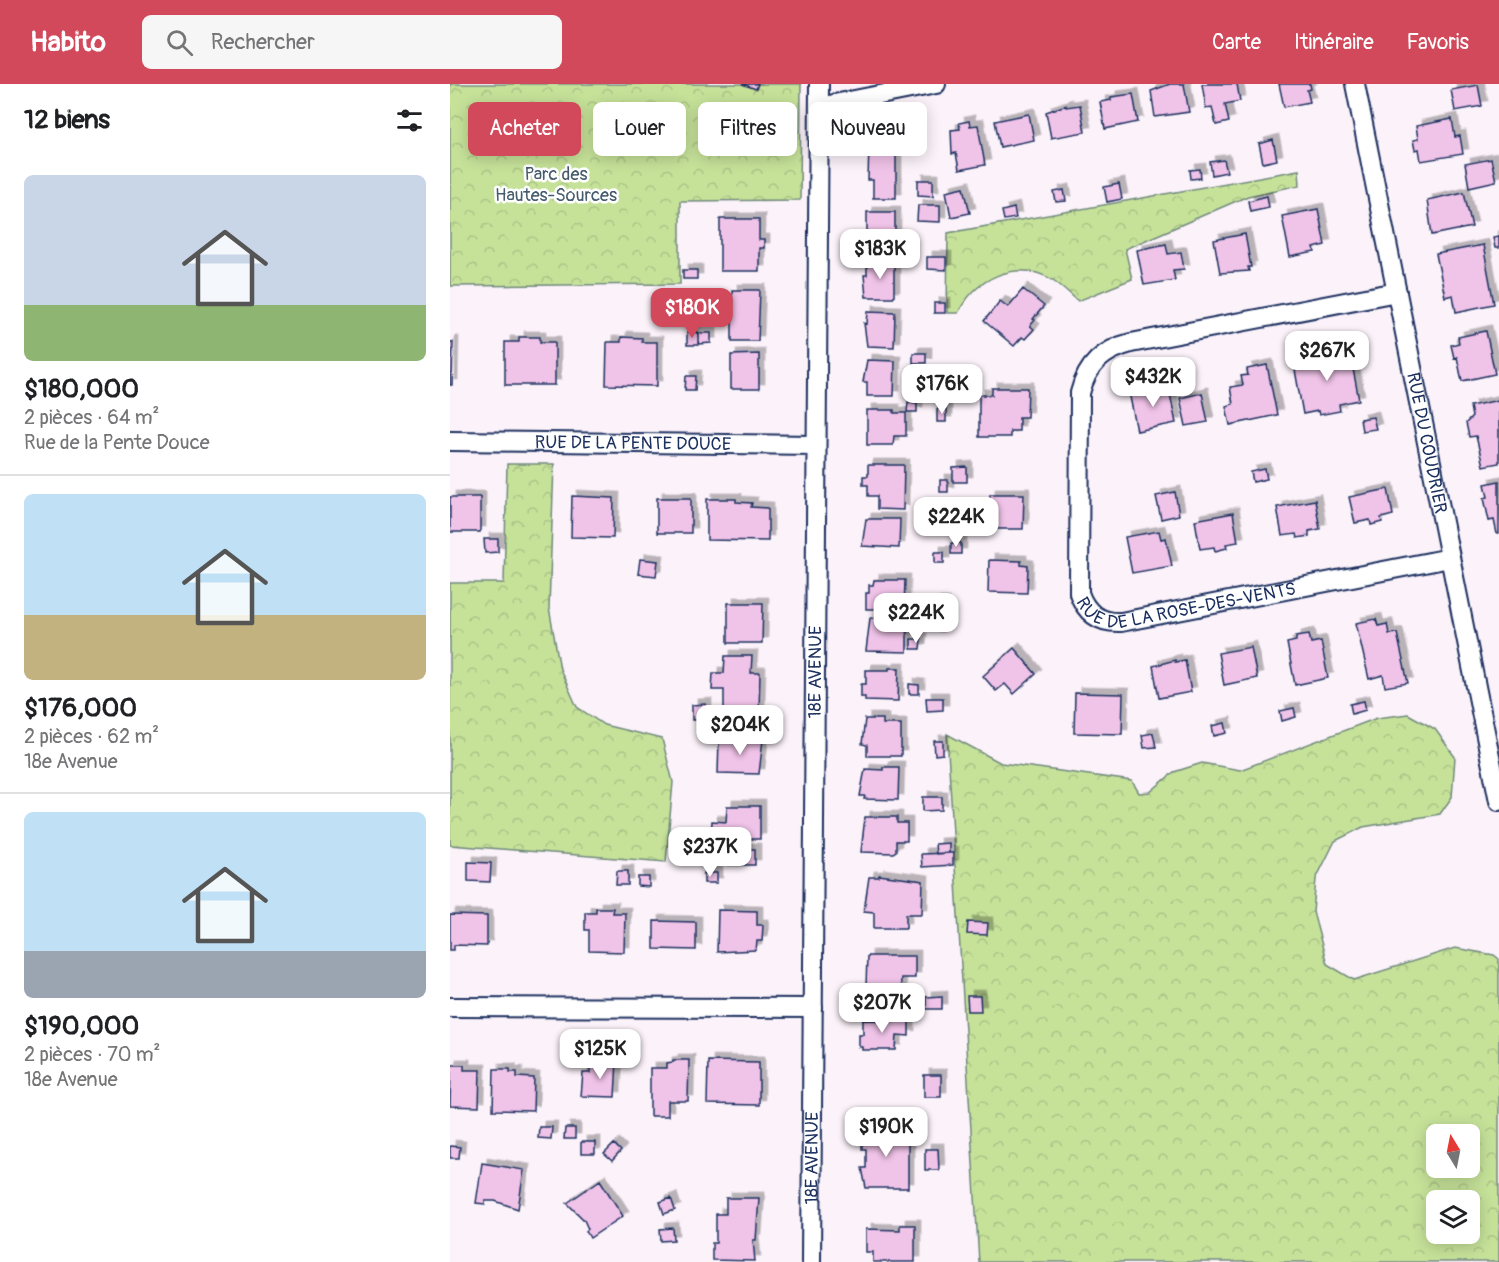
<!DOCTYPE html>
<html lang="fr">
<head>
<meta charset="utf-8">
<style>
  :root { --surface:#fff; --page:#f6f6f6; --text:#202124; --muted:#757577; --line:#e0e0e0; --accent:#d1495b }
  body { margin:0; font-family:Pangolin,sans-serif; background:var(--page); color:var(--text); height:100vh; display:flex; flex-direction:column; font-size:22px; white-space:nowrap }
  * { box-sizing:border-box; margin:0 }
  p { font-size:20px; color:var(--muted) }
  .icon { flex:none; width:33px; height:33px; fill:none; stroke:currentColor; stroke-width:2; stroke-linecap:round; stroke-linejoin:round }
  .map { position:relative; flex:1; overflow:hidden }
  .panel { display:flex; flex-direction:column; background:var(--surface); width:450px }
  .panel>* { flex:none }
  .top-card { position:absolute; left:18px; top:18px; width:570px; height:54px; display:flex; gap:12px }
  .needle { width:39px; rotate:350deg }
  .tools { position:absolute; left:976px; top:1040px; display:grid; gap:12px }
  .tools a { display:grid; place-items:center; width:54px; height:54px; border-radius:9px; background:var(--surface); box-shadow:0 3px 15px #0003; font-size:30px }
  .price { position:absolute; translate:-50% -51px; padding:0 14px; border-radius:12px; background:#fff; color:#222; font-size:20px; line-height:39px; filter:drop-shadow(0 2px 3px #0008) }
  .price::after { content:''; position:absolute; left:50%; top:36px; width:18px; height:14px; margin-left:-9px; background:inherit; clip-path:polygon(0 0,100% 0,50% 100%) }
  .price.active { background:var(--accent); color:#fff }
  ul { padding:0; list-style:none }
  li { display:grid; align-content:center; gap:12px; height:318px; padding:0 24px }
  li+li { border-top:2px solid var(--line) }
  li span { display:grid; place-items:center; height:186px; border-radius:9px; color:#555 }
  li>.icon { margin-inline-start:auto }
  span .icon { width:108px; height:108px; fill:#fffc; stroke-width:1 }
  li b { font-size:26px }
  h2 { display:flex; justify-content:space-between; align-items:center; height:72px; padding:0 24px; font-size:26px }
  .chip { padding:0 21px; border-radius:9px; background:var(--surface); box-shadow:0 3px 15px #0003; font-size:21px; line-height:54px }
  .chip.active { background:var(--accent); color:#fff }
  header { display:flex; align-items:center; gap:36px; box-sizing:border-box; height:84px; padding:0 30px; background:var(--accent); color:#fff }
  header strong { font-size:28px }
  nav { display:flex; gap:33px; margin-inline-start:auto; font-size:21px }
  .search { width:420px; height:54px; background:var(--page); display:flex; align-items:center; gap:15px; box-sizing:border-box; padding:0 21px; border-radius:9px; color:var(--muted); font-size:22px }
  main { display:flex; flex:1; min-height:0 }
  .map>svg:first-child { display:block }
  .forest { fill:url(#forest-crowns); stroke:#70887c; stroke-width:1.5; fill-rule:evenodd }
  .building { fill:#f0c3e8; stroke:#1b2f5e; stroke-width:1.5; filter:url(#shadow) }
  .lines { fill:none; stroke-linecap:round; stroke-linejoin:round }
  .minor-casing { stroke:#1b2f5e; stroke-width:22 }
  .minor { stroke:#fff; stroke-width:18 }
  .labels { text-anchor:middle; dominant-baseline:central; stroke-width:5; stroke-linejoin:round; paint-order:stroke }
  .park-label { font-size:18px; fill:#465c6d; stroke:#fff }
  .street-label { font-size:18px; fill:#1b2f5e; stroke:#fff }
</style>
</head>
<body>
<header>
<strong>Habito</strong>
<div class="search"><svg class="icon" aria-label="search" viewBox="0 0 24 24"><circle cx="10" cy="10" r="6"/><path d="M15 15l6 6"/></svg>Rechercher</div>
<nav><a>Carte</a><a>Itinéraire</a><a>Favoris</a></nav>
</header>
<main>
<section class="panel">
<h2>12 biens<svg class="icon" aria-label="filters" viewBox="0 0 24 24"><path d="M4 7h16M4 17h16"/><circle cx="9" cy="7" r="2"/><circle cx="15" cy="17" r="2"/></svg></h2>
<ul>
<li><span style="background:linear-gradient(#c9d6e8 70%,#8fb573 0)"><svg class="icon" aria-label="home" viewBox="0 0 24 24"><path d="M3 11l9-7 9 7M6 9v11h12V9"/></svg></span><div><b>$180,000</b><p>2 pièces · 64 m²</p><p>Rue de la Pente Douce</p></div></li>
<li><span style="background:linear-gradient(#bfe0f5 65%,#c2b280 0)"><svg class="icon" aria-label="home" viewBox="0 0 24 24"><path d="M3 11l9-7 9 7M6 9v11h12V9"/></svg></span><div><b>$176,000</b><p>2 pièces · 62 m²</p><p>18e Avenue</p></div></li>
<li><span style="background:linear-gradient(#bfe0f5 75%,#9aa5b1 0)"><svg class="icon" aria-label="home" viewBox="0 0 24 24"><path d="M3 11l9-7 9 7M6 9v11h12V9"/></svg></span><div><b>$190,000</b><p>2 pièces · 70 m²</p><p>18e Avenue</p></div></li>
</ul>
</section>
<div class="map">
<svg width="1049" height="1178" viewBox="0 0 1049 1178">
  <defs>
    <pattern id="forest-crowns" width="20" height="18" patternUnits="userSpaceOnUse" patternTransform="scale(1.5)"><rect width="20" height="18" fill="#c6e299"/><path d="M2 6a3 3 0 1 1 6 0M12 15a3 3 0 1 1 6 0" fill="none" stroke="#aac286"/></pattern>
    <filter id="shadow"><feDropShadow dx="5.5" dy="-5.5" stdDeviation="0" flood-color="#0004"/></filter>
  </defs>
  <rect width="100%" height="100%" fill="#fcf3fa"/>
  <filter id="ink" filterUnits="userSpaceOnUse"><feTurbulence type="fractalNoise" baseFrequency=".0167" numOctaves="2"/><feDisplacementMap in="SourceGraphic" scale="12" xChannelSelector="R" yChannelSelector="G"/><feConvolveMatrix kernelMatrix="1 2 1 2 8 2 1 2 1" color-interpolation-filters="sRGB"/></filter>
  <g filter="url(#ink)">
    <path class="forest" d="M0,0H351L350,116L230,117V200L0,202Z
      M849,86L850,101L798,112L675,165L682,195L628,217C620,210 612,202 603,196C566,174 526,194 508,229H497L498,149Z
      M57,380H104L99,524L110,585L127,623L154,641L212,655L223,698L216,778L0,761V499H54Z
      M958,630L985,645L1005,673L1002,713L990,730L913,743L885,757L866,795L863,828L877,880L904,896L1005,864L1044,871L1049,875V1178H529L497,650L551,679L682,697L689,709L700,708L724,688L752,679L790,686L927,634ZM987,1050H1020V1083H987ZM987,1116H1020V1149H987Z"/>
    <path class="building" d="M292,0H308L306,5Z
      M720,0H734L739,28L705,33L701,7Z
      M752,0H787L790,17L775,20L779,38L766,41L762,23L756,24Z
      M829,0H860L861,5L857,6L860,18L834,23Z
      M1028,1L1032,22L1005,27L1001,6Z
      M683,10L688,38L655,45L650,18L661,16V13Z
      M616,21V23L630,21L635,48L601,54L596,28Z
      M579,30L584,56L550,63L545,37Z
      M1002,35L1005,53L1010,52L1013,70L971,77L969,65L965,66L963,56L968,55L966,42Z
      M519,37L520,42L528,41L535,81L509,86L506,69L502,70L501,46L510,45L509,39Z
      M823,56L827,76L813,79L809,60Z
      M419,60H446V114H423V96H418Z
      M1041,75L1046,97L1019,103L1015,80Z
      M774,76L777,88L762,91L760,78Z
      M750,85L751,94L741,95L740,86Z
      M468,96H483V112L468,111Z
      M669,100L672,115L657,118L654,103Z
      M514,103L520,129L501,133L496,107Z
      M614,106L616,117L606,118L604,108Z
      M1014,108L1022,143L982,151L977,116Z
      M817,112L819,123L800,127L798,117Z
      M468,121H490V138L467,137Z
      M564,124L566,134L554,136L552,127Z
      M868,125L875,161L864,164L865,168L840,173L832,132Z
      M417,128H445V164H417Z
      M270,135H309V156H314V164H309V187H270Z
      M795,150L801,183H798L799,187L770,189L764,156Z
      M1049,152V164H1045L1043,153Z
      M716,160L718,170L731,168L734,185L723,186L725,196L694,201L687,166Z
      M1033,161L1044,220L1006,228L1003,211L995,213L986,170Z
      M477,173H496V186L477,185Z
      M417,178H444V213H416L414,191H417Z
      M233,186H247V195H233Z
      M573,205L594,222L583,235L585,236L580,242L584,245L575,255L572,253L564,262L534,237L550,217L558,223Z
      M282,206H310L308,257H282Z
      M484,219H495V229H484Z
      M418,227L445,228L444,263L417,262L414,239L417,240Z
      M1036,247L1045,290L1012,297L1007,273L1004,274L1001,261L1009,259L1008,253Z
      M237,248H248V261H237Z
      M249,249H261V259L249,260Z
      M69,253H90V258H105V301H55V258H69Z
      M171,253L192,254V258H207V302L156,301L157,258H171Z
      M0,258H3L2,301H0Z
      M880,263V267L899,264L909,316L889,320L890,327L869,331L868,327L853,330L845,286L864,282L862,266Z
      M463,269H476V279H463Z
      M309,270V305H281V271Z
      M417,276L445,277L444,312H417V298H413Z
      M817,281L827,331L780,341L776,322L783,320L780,303L793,301L791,292L798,291L797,285Z
      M236,292H246L245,306H235Z
      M718,300L726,339L687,347L679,308Z
      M542,304H578L577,333H569V347H560V353H529V311H542Z
      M752,309L758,338L736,342L730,314Z
      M1049,316V379L1033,382L1026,352L1019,353L1016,339L1022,333L1020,322Z
      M458,318L467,319V328H457Z
      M487,325H496V338H487Z
      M417,326H444V329H456V352H444L443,361H417Z
      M923,333L926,345L912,347L910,335Z
      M418,381H454L453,426L427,425V412H418V401H413V392H418Z
      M517,383V398H503V384Z
      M815,385L817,395L803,398L801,388Z
      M490,396H498V408H490Z
      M1049,397V450H1047L1044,436L1039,437L1034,414L1038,413L1035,400Z
      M938,405L943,431L931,434L932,438L921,441L920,436L905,439L899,413Z
      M725,408L729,431L711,435L706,412Z
      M540,410H574L573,445H539Z
      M122,412L164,414L163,454L121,453Z
      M0,413H30V448H0Z
      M207,414H241V449H207Z
      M257,415H286V418L302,419L301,423L318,424V457L257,456Z
      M865,416L870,445L859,447V452L847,454L846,450L832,452L827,423Z
      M783,429L788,458L776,460L777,464L765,467L764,463L750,465L745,436Z
      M416,435H450L449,464L412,462Z
      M709,447L711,455L716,454L722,482L682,489L675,453Z
      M34,455H48V468L35,469Z
      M501,459H511V470H501Z
      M485,468H494V479H485Z
      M190,475L208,477L206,492L188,490Z
      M539,476L571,477V481L578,482L577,509L538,508Z
      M424,496H455L454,525H416V509H419V501H423Z
      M278,519H313L312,559H278Z
      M485,519H493L494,529H485Z
      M431,531L457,535V568L416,567L420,534H431Z
      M480,534H493V547L480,546Z
      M926,535L928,542L937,540L939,550L947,549L958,599L935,603L933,591L919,595L906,539Z
      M859,550L861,559L871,557L878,594L845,601L837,559L846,557V552Z
      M461,555H471L470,565H461Z
      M801,563L807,594L774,601L768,569Z
      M564,564L586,590L564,610L555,600L546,607L533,592Z
      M275,572H302L301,589H310L309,627H274V606H262L263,589H274Z
      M725,576V578L735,576L741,608L709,614L703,582Z
      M439,584H449L448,617L415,616V613H411V600H416V586H439Z
      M459,600L469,601V610H459Z
      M625,609L673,610L672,650L624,649Z
      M476,614H493V626L477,627Z
      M914,617L916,626L902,630L900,620Z
      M256,620V636H242V621Z
      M844,624L846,633L832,637L830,627Z
      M415,635H433V640H451V672H417V661L412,660Z
      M775,639L777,649L764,652L762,642Z
      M703,649L706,663L694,664L692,651Z
      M269,654L313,655L309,690L268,689Z
      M484,657H493V670L485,671Z
      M433,683H449L448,716L414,715L415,712H410L415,685L433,686Z
      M473,713H492V726L473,727Z
      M277,722H310V755H290V759H275V754L261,753L262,737L276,738Z
      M415,733H447V739H457V757H446V767L443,769L411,768Z
      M239,751H253L254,769H239Z
      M499,759V769L486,770L485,760Z
      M279,765H305V781H279Z
      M499,769H503V781L472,783L471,770Z
      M18,778L41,779L40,798L18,797Z
      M167,787H178V801H166Z
      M254,789H267V799H254Z
      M429,791L473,797L472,830H456V844H424V828L414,827L419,793H429Z
      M188,793H199V803L188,802Z
      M146,824H163L162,829H175L174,868L139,867V846H135V828H146Z
      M268,826L307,827V841H313L312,857H307L306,866L267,868Z
      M0,831L37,832V862L4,861V866H0Z
      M204,837L246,838V866L204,865Z
      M518,838L538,839L537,851L517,850Z
      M417,872H465V894H451L450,923H425V903L416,902Z
      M492,912V925H476V913Z
      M517,912H530L531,927H518Z
      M413,936L459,937V952L447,951L446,966H412V963H409V950H413Z
      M153,976H167L165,1013L131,1012L133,989H140V980H152Z
      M223,976H239L238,1017H218V1032H200V984H217V979L223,978Z
      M258,977L309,978V1021L257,1020Z
      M1,981H14V986H30L29,1023L0,1022Z
      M44,985H60V988H67V993L84,994L83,1027L43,1026Z
      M474,991H491V1013H474Z
      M89,1043H102L101,1055L88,1054Z
      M115,1044H125V1055H114Z
      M416,1045H458V1104H416L412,1084H416V1065H412V1054H416Z
      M131,1058H145V1070H131Z
      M164,1060L171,1067L162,1077L154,1070Z
      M0,1062L10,1063L9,1074H0Z
      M475,1065H488L489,1086H475Z
      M32,1079L74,1086L68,1125L45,1117H35V1120L26,1119Z
      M150,1096L173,1132L140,1154L136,1147L138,1145L134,1136L117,1119Z
      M221,1114L225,1126L214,1130L210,1118Z
      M276,1114H309L306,1156H303L305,1177L262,1176V1159H266V1130H276Z
      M450,1141H465V1178H423V1168H416V1145L450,1146Z
      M223,1144L224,1156L211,1157L210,1145Z"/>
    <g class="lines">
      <g class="minor-casing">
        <g id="minor">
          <path id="s1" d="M905,0L1049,717"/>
          <path d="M369,23L486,0"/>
          <path id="s2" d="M947,208L681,259C653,266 637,281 630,309L629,509C636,529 649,539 671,538L1000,474"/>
          <path id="s3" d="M0,357L365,361"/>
          <path d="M0,923L363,924"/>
          <path id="s4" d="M361,1178L369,0"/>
        </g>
      </g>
      <use href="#minor" class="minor"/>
    </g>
  </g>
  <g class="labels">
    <g class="park-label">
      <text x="106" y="90">Parc des<tspan x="106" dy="21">Hautes-Sources</tspan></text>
    </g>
    <g class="street-label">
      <text stroke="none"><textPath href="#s1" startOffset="366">RUE DU COUDRIER</textPath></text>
      <text stroke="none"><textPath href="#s3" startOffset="183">RUE DE LA PENTE DOUCE</textPath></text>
      <text stroke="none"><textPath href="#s2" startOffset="666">RUE DE LA ROSE-DES-VENTS</textPath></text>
      <text stroke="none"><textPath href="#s4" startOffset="590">18E AVENUE</textPath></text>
      <text stroke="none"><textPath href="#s4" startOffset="104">18E AVENUE</textPath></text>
    </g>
  </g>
</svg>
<div class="tools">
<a><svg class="needle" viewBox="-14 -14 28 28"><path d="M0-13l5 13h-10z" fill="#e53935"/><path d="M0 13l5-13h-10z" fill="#757577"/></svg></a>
<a><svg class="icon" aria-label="layers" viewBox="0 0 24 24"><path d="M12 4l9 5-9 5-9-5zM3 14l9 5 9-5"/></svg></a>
</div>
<b class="price" style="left:430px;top:196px">$183K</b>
<b class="price active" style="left:242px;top:255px">$180K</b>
<b class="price" style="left:877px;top:298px">$267K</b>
<b class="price" style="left:703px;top:324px">$432K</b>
<b class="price" style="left:492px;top:331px">$176K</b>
<b class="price" style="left:506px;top:464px">$224K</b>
<b class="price" style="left:466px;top:560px">$224K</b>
<b class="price" style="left:290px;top:672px">$204K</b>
<b class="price" style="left:260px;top:794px">$237K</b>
<b class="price" style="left:432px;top:950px">$207K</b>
<b class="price" style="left:150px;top:996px">$125K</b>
<b class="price" style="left:436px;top:1074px">$190K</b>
<div class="top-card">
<a class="chip active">Acheter</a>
<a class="chip">Louer</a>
<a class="chip">Filtres</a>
<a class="chip">Nouveau</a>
</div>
</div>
</main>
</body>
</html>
